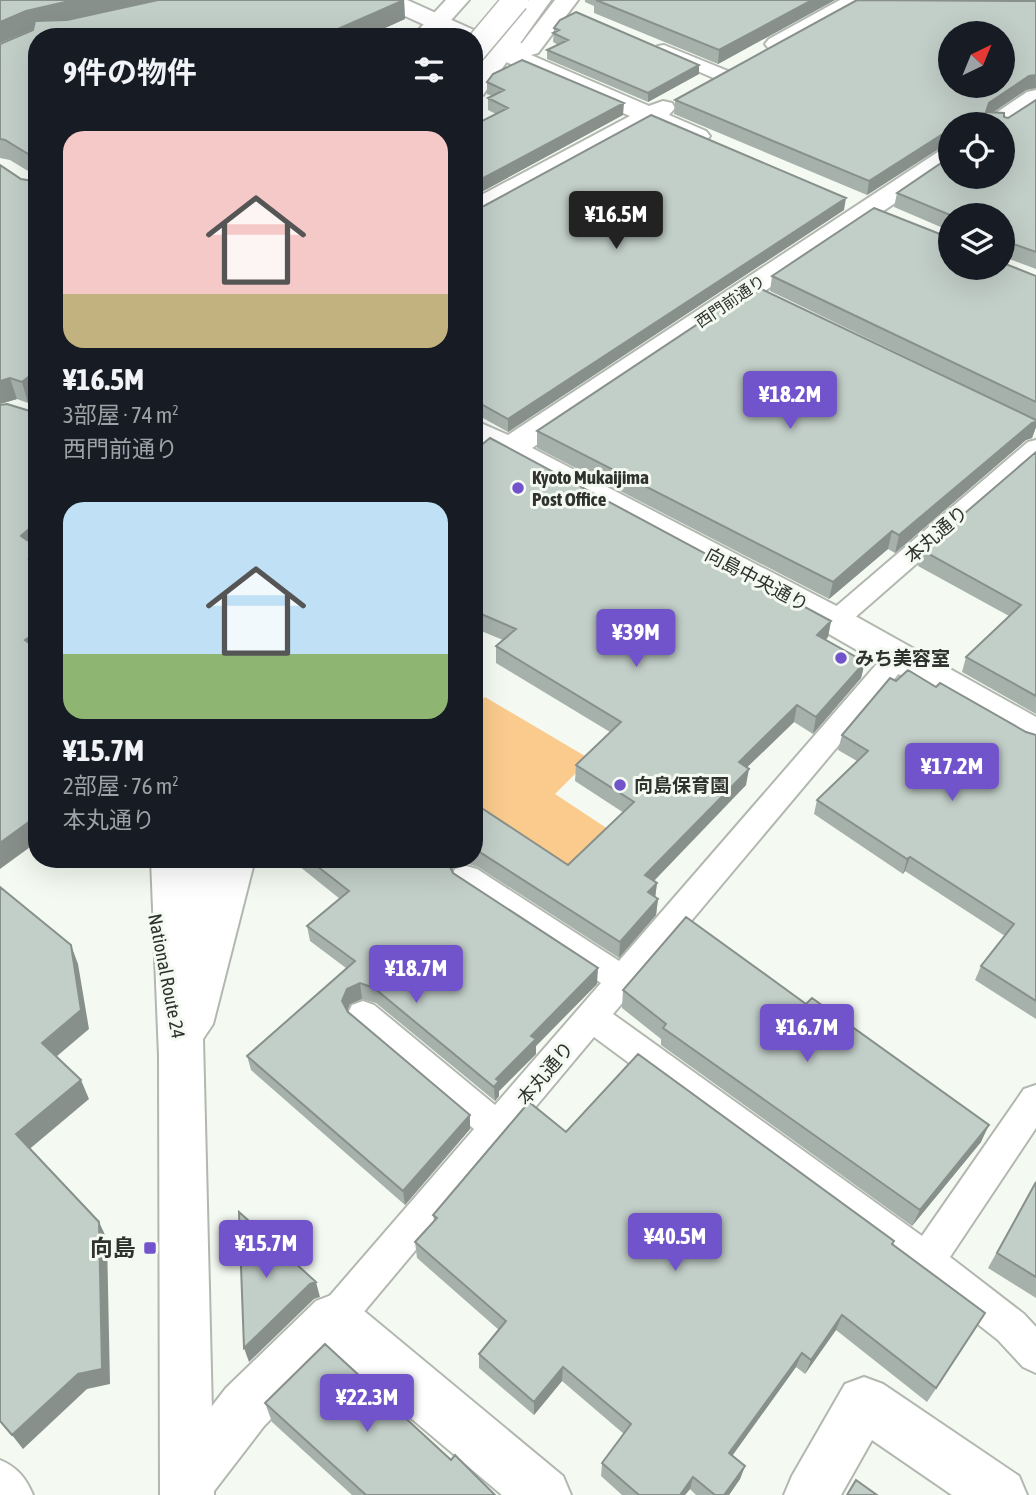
<!DOCTYPE html>
<html lang="ja">
<head>
<meta charset="utf-8">
<style>
  :root { --surface:#171b24; --page:#20242c; --text:#f1f3f6; --muted:#9ea1a6; --accent:#7153cc }
  body { margin:0; font-family:"Asap Condensed","Noto Sans JP",sans-serif; background:var(--page); color:var(--text); height:100vh; display:flex; flex-direction:column; font-size:26px; white-space:nowrap }
  * { box-sizing:border-box; margin:0 }
  p { font-size:23px; color:var(--muted) }
  .icon { flex:none; width:38px; height:38px; fill:none; stroke:currentColor; stroke-width:2; stroke-linecap:round; stroke-linejoin:round }
  .map { position:relative; flex:1; overflow:hidden }
  .side { position:absolute; left:28px; top:28px; width:455px; height:840px; display:flex; flex-direction:column; background:var(--surface); border-radius:28px; box-shadow:0 7px 28px #0002 }
  .side>* { flex:none }
  .needle { width:46px; rotate:43deg }
  .buttons { position:absolute; left:938px; top:21px; display:grid; gap:14px }
  .buttons a { display:grid; place-items:center; width:77px; height:77px; border-radius:50%; background:var(--surface); box-shadow:0 7px 28px #0002; font-size:35px }
  .price { position:absolute; translate:-50% -60px; padding:0 16px; border-radius:7px; background:var(--accent); color:#fff; font-size:23px; line-height:46px; filter:drop-shadow(0 2px 4px #0008) }
  .price::after { content:''; position:absolute; left:50%; top:42px; width:21px; height:16px; margin-left:-10px; background:inherit; clip-path:polygon(0 0,100% 0,50% 100%) }
  .price.on { background:#222; color:#fff }
  ul { padding:0; list-style:none }
  li { display:grid; align-content:center; gap:14px; height:371px; padding:0 35px }
  li span { display:grid; place-items:center; height:217px; border-radius:21px; color:#555 }
  li>.icon { margin-inline-start:auto }
  span .icon { width:126px; height:126px; fill:#fffc; stroke-width:1 }
  li b { font-size:30px }
  h2 { display:flex; justify-content:space-between; align-items:center; height:84px; padding:0 35px; font-size:30px }
  .map>svg:first-child { display:block }
  .green { fill:#facb8d }
  .lines { fill:none; stroke-linecap:round; stroke-linejoin:round }
  .service-casing { stroke:#b2b8af; stroke-width:4 }
  .minor-casing { stroke:#b2b8af; stroke-width:4 }
  .trunk-casing { stroke:#b2b8af; stroke-width:4 }
  .service { fill:#fff; fill-rule:evenodd }
  .minor { fill:#fff; fill-rule:evenodd }
  .trunk { fill:#fff; fill-rule:evenodd }
  .trunk-bridge-casing { stroke:#b2b8af; stroke-width:28; stroke-linecap:butt }
  .trunk-bridge { stroke:#fff; stroke-width:25 }
  .wall { fill:#a7b1ac }
  .shaded-wall { fill:#88908c }
  .building { fill:#c2cec8; stroke:#88908c; stroke-width:2; fill-rule:evenodd }
  .poi-dot { fill:#7153cc; stroke:#f4faf1; stroke-width:2.5 }
  .labels { text-anchor:middle; dominant-baseline:central; stroke-width:6; stroke-linejoin:round; paint-order:stroke }
  .far-street-label { font-size:16px; fill:#2f322e; stroke:#f4faf1 }
  .poi-label { font-size:19px; font-weight:bold; fill:#2f322e; stroke:#f4faf1; text-anchor:start }
  .street-label { font-size:19px; fill:#2f322e; stroke:#f4faf1 }
  .near-poi-label { font-size:23px; font-weight:bold; fill:#2f322e; stroke:#f4faf1; text-anchor:end }
</style>
</head>
<body>
<div class="map">
<svg width="1036" height="1495" viewBox="0 0 1036 1495">
  <rect width="100%" height="100%" fill="#f4faf1"/>
  <path class="green" d="M485,697L590,759L555,794L611,831L566,871L474,811V707Z"/>
  <g class="lines">
    <g class="service-casing">
      <path id="service" d="M664,45L728,71L731,75L722,80L716,79L658,54L655,50L658,46Z
        M1036,440V459L844,627L835,630L826,627L822,621L826,615L1028,442Z
        M897,648L906,651L910,658L906,665L613,1014L922,1236L1024,1089L1036,1085V1128L950,1257L1024,1314L1036,1327V1373L1023,1367L998,1340L913,1273L594,1037L347,1332L334,1337L321,1332L315,1319L321,1306L474,1129L352,1025L347,1015L352,1005L363,1001L374,1005L495,1105L601,983L455,887L451,878L455,869L466,866L477,869L619,961L888,651Z
        M0,1460C17,1467 26,1478 33,1495H0Z"/>
    </g>
    <g class="minor-casing">
      <path id="minor" d="M378,0H407L505,44L522,43L555,0H578L538,53L531,55L649,106L663,101L672,103L675,108L669,115L706,131L710,136L706,141L697,144L688,141L650,125L483,216L474,218V199L630,116L474,48V37H451L381,5Z
        M840,0H868L865,5L785,49H769L765,44L769,39Z
        M1036,90V108L1005,129L1003,130V124H984L987,119L1027,92Z
        M950,147V166L532,448L848,612L1036,717V749L1022,745L822,630L474,443V420L508,435L941,150Z
        M334,1294L352,1301L563,1476L571,1495H502L335,1354L264,1426L211,1495H165L160,1482L168,1463L226,1388L316,1301Z
        M864,1377L883,1384L1019,1476L1027,1495H952L872,1440L841,1495H784L792,1476L845,1384Z"/>
    </g>
    <g class="trunk-casing">
      <path id="trunk" d="M446,0H469L436,37H412Z
        M529,0H551L483,95L474,97V73Z
        M151,859H255L213,1024L203,1039L214,1495H160L159,1056Z"/>
    </g>
    <use href="#service" class="service"/>
    <use href="#minor" class="minor"/>
    <use href="#trunk" class="trunk"/>
    <g class="trunk-bridge-casing">
      <path id="trunk-bridge" d="M474,50L516,0"/>
    </g>
    <use href="#trunk-bridge" class="trunk-bridge"/>
  </g>
  <path class="wall" d="M0,0H404L405,19L365,37H37V396L28,403L17,399L0,404V165L21,179L33,181V174L10,160L0,158V44L33,30L34,29L0,43Z
    M585,0H835L718,64L594,13V6L585,2Z
    M1036,1V88L1026,90L993,112L1008,118L1036,100V269L1004,257H1003V215H950V231L894,207L897,193L1003,177L950,124V145H949L940,148L867,195L674,114L675,100Z
    M554,28L699,74L648,102L547,59V50L558,45L553,42Z
    M487,82L623,115L474,196V125L496,114L488,110V98L492,96L487,94Z
    M474,207L844,210L508,432L474,413Z
    M950,268L1036,276V420L770,291L772,276Z
    M1036,420V427L1032,438L1026,440L895,553L888,549L829,599L537,448V431Z
    M474,451L831,621L828,637L826,640L865,662L861,678L813,734L794,722L747,767L746,785L654,881L657,883L655,897L658,899L656,915L619,958L478,867L465,863L453,868L452,871L453,873L597,984L536,1046V1054L499,1091V1096L495,1101L376,1003L362,999L350,1004L347,1010L348,1012L470,1129L405,1205L251,1070L247,1056L346,968L310,941L307,926L340,899L299,866L298,859H474V803L568,865L624,813L575,781L576,765L610,732L496,663V646L503,640L474,628Z
    M1036,452V714L962,672L966,657L1009,616L918,566L922,550Z
    M896,681L936,687L1026,732L1036,735V1019L975,980L981,966L1005,936L905,871L903,874L814,814L817,800L857,761L838,750L842,735Z
    M623,990L981,1142L912,1226L661,1045V1039L622,1008Z
    M566,1132L893,1245L976,1328L927,1402L836,1330L805,1374L796,1367L732,1455L745,1466L740,1479L729,1495H696L690,1489L685,1495H622L601,1476L602,1463L624,1434L562,1381L534,1415L479,1368V1354L499,1330L417,1258L415,1242L434,1221L433,1215Z
    M1036,1181V1298L988,1268Z
    M265,1403L451,1460L495,1495H352L272,1422Z"/>
  <path class="shaded-wall" d="M74,0H161L31,30L0,43V22L26,11Z
    M404,0L405,19L365,37H332L331,32Z
    M812,0H835L718,64L719,50Z
    M699,65V74L648,102V93Z
    M1036,75V88L1026,90L986,117V112L989,103L1029,76Z
    M624,103L623,115L474,196V183Z
    M950,131L949,145L940,148L867,195L869,181L943,134Z
    M846,198L844,210L508,432V419Z
    M1008,242L1004,257H1003L1004,244Z
    M37,370V396L28,403L22,382Z
    M10,378L17,399L0,404V381Z
    M1036,422V427L1032,438L1026,440L895,553L899,535L1032,423Z
    M37,522V549L21,536Z
    M892,531L888,549L829,599L833,582Z
    M37,554V580L29,559Z
    M831,621L828,637L814,652L817,635Z
    M37,632V658L25,640Z
    M865,662L861,678L813,734L816,717Z
    M797,705L794,722L736,778L739,762Z
    M749,769L746,785L644,891L645,875Z
    M37,816V842L0,869V843Z
    M910,857L905,871L903,874L907,859Z
    M449,859H465V863L453,868L449,879L448,863Z
    M657,883L655,899L648,892Z
    M658,899L656,915L619,958L620,942Z
    M71,945L78,964L89,1029L50,1062L42,1043Z
    M598,968L597,984L536,1046V1054L499,1091V1096L495,1101L494,1087L496,1079L531,1036Z
    M360,983L362,999L350,1004L345,1016L342,1001L347,989Z
    M81,1080L89,1099L26,1152L16,1134Z
    M470,1115V1129L405,1205L403,1191Z
    M989,1125L981,1142L912,1226L920,1210Z
    M99,1222L107,1239L110,1384L87,1389L23,1449L12,1435Z
    M316,1282L320,1297L314,1299L249,1362L244,1348L310,1284Z
    M985,1313L976,1328L927,1402L936,1388Z
    M842,1315L836,1330L805,1374L811,1360Z
    M802,1353L796,1367L725,1466L729,1453Z
    M563,1367L562,1381L534,1415V1402Z
    M745,1466L740,1479L729,1495H724Z
    M693,1477L690,1489L685,1495H680Z"/>
  <path class="building" d="M0,0H74L26,11L0,22Z
    M158,0H404L331,32L338,35L334,37H37V370L22,382L10,378L0,381V165L21,179L33,181V157L5,140L0,139V44L33,30L35,21L67,20Z
    M596,0H812L719,50Z
    M857,0L1036,1V75L1029,76L989,103L986,112L1004,113V117L1008,118L1036,100V252L1008,242L1004,244V251H1003V215H950L897,193L950,157V177H1003V124H950V131L943,134L869,181L675,100ZM950,33H1003V86H950Z
    M576,12L699,65L648,93L547,50L568,40L553,33L559,30L554,28L560,20Z
    M522,60L624,103L474,183L481,179L474,176V125L508,108L488,98L504,90L487,82L493,74Z
    M651,115L846,198L508,419L474,400V207L484,206Z
    M874,208L950,238V268H1003V263L1036,276V402L772,276Z
    M755,286L1036,420V422L1032,423L899,535L892,531L833,582L537,431Z
    M7,404L30,411L34,407L37,408V522L21,536L37,547V554L29,559L37,564V632L25,640L37,649V816L0,843V405Z
    M490,438L831,621L817,635L865,662L816,717L797,705L739,762L749,769L645,875L657,883L648,892L658,899L620,942L478,851L474,850V803L568,865L634,802L576,765L621,722L496,646L516,629L474,611V451Z
    M1036,452V696L966,657L1021,605L922,550Z
    M908,670L936,687L940,683L1026,732L1036,735V1001L981,966L1014,924L910,857L907,859L817,800L868,751L842,735L890,678L896,681Z
    M308,859H449L448,863L453,873L598,968L531,1036L536,1039L496,1079L499,1081L494,1087L374,988L360,983L347,989L342,1001L348,1012L470,1115L403,1191L247,1056L355,961L307,926L349,891Z
    M0,887L71,945L81,1010L42,1043L81,1080L16,1134L99,1222L102,1369L78,1374L12,1435L0,1421Z
    M686,917L806,1004L812,998L989,1125L920,1210L663,1028L666,1024L623,990Z
    M638,1054L894,1241L892,1244L985,1313L936,1388L842,1315L811,1360L802,1353L729,1453L745,1466L724,1495H715L693,1477L680,1495H639L602,1463L631,1424L563,1367L534,1402L479,1354L506,1321L415,1242L437,1218L433,1215L529,1102L566,1132Z
    M1036,1182V1277L997,1253Z
    M239,1212L316,1282L310,1284L244,1348Z
    M325,1344L451,1460L455,1455L495,1495H366L265,1403Z
    M856,1480L877,1495H847Z"/>
  <g class="poi-dot">
    <circle cx="518" cy="488" r="7"/>
    <circle cx="841" cy="658" r="7"/>
    <circle cx="620" cy="785" r="7"/>
    <rect x="143" y="1241" width="14" height="14" rx="3.5"/>
  </g>
  <g class="labels">
    <g class="far-street-label">
      <text transform="translate(730 301) rotate(-34)">西門前通り</text>
    </g>
    <g class="poi-label">
      <text x="532" y="477">Kyoto Mukaijima<tspan x="532" dy="22">Post Office</tspan></text>
      <text x="855" y="658">みち美容室</text>
      <text x="634" y="785">向島保育園</text>
    </g>
    <g class="street-label">
      <text transform="translate(936 534) rotate(-41)">本丸通り</text>
      <text transform="translate(757 579) rotate(28)">向島中央通り</text>
      <text transform="translate(167 976) rotate(79)">National Route 24</text>
      <text transform="translate(545 1073) rotate(-50)">本丸通り</text>
    </g>
    <g class="near-poi-label">
      <text x="136" y="1248">向島</text>
    </g>
  </g>
</svg>
<div class="buttons">
<a><svg class="needle" viewBox="-14 -14 28 28"><path d="M0-13l5 13h-10z" fill="#e53935"/><path d="M0 13l5-13h-10z" fill="#9ea1a6"/></svg></a>
<a><svg class="icon" aria-label="locate" viewBox="0 0 24 24"><circle cx="12" cy="12" r="6"/><path d="M12 2v4M12 18v4M2 12h4M18 12h4"/></svg></a>
<a><svg class="icon" aria-label="layers" viewBox="0 0 24 24"><path d="M12 4l9 5-9 5-9-5zM3 14l9 5 9-5"/></svg></a>
</div>
<b class="price on" style="left:616px;top:251px">¥16.5M</b>
<b class="price" style="left:790px;top:431px">¥18.2M</b>
<b class="price" style="left:636px;top:669px">¥39M</b>
<b class="price" style="left:952px;top:803px">¥17.2M</b>
<b class="price" style="left:416px;top:1005px">¥18.7M</b>
<b class="price" style="left:807px;top:1064px">¥16.7M</b>
<b class="price" style="left:675px;top:1273px">¥40.5M</b>
<b class="price" style="left:266px;top:1280px">¥15.7M</b>
<b class="price" style="left:367px;top:1434px">¥22.3M</b>
<section class="side">
<h2>9件の物件<svg class="icon" aria-label="filters" viewBox="0 0 24 24"><path d="M4 7h16M4 17h16"/><circle cx="9" cy="7" r="2"/><circle cx="15" cy="17" r="2"/></svg></h2>
<ul>
<li><span style="background:linear-gradient(#f6c9c9 75%,#c2b280 0)"><svg class="icon" aria-label="home" viewBox="0 0 24 24"><path d="M3 11l9-7 9 7M6 9v11h12V9"/></svg></span><div><b>¥16.5M</b><p>3部屋 · 74 m²</p><p>西門前通り</p></div></li>
<li><span style="background:linear-gradient(#bfe0f5 70%,#8fb573 0)"><svg class="icon" aria-label="home" viewBox="0 0 24 24"><path d="M3 11l9-7 9 7M6 9v11h12V9"/></svg></span><div><b>¥15.7M</b><p>2部屋 · 76 m²</p><p>本丸通り</p></div></li>
</ul>
</section>
</div>
</body>
</html>
